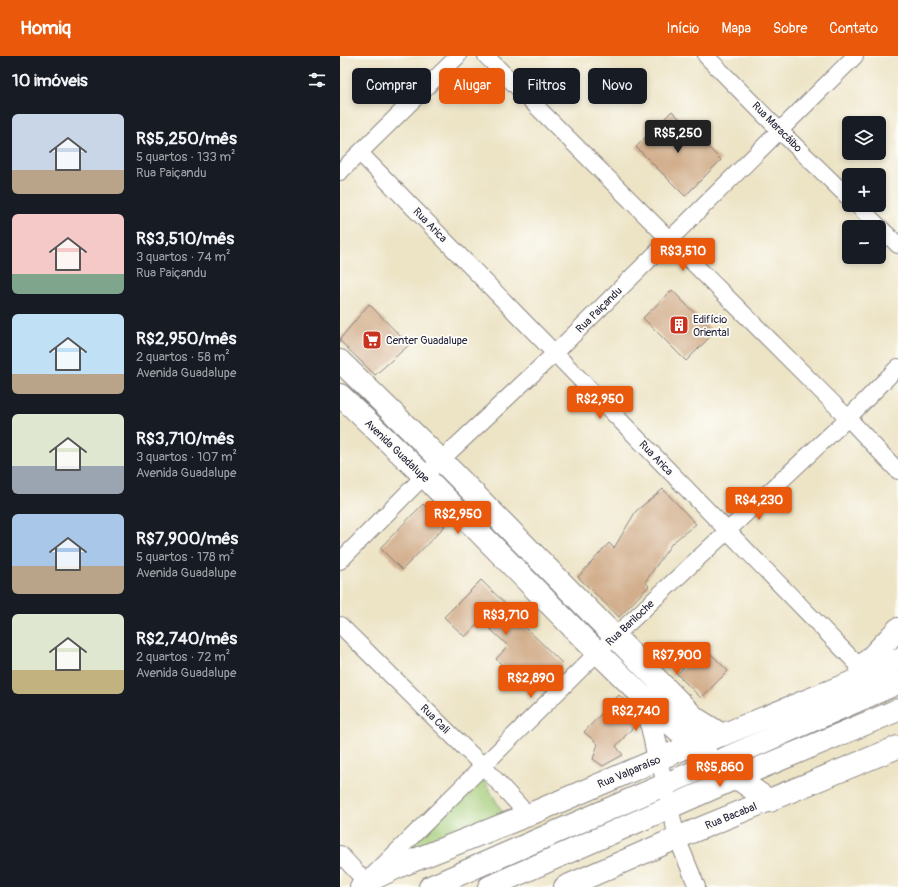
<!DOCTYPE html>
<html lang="pt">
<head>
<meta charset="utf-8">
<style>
  :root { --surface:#171b24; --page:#242831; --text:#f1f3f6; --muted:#9ea1a6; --accent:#ea580c }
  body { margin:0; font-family:Pangolin,sans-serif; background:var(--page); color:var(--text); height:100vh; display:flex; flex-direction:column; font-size:15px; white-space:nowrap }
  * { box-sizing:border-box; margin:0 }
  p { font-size:13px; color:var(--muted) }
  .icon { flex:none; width:22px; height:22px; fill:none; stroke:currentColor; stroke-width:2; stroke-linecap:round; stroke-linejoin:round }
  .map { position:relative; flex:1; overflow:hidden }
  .side { display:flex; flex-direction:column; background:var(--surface); width:340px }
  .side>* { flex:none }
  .banner { position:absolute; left:12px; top:12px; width:380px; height:36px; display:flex; gap:8px }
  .controls { position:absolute; left:502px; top:60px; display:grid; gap:8px }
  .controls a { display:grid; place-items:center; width:44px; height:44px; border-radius:6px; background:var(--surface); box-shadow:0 2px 6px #0003; font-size:20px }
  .price { position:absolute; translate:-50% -34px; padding:0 9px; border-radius:4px; background:var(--accent); color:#fff; font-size:13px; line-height:26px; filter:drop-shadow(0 1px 2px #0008) }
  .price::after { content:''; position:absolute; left:50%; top:24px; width:12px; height:9px; margin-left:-6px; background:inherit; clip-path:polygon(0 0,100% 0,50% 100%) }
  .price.current { background:#222; color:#fff }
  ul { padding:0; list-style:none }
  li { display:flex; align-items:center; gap:12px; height:100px; padding:0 12px }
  li span { display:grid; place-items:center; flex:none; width:112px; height:80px; border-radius:6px; color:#555 }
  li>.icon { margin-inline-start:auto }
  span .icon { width:48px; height:48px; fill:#fffc; stroke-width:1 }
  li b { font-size:17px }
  h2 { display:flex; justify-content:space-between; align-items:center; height:48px; padding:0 12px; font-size:17px }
  .pill { padding:0 14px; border-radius:6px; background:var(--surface); box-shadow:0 2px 6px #0003; font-size:14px; line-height:36px }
  .pill.current { background:var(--accent); color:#fff }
  header { display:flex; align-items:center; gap:24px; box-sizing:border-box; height:56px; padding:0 20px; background:var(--accent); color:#fff }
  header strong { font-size:19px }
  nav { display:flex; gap:22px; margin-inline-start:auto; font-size:14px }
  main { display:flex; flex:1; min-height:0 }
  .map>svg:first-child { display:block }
  .green { fill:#a2cb77; stroke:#627659 }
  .building { fill:#d2ae8c }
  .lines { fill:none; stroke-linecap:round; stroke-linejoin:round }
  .street-casing { stroke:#888380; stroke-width:18 }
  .secondary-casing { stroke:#888380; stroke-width:24 }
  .primary-casing { stroke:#888380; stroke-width:24 }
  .street { stroke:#fff; stroke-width:16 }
  .secondary { stroke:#fff; stroke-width:22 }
  .primary { stroke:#fff; stroke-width:22 }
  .labels { text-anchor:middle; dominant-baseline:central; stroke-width:3.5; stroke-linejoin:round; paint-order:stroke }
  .street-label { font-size:11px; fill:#22223b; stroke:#fdfcf7 }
  .poi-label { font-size:11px; fill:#22223b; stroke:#fdfcf7; text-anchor:start }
</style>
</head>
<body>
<header>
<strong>Homiq</strong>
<nav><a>Início</a><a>Mapa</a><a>Sobre</a><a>Contato</a></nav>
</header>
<main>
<section class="side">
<h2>10 imóveis<svg class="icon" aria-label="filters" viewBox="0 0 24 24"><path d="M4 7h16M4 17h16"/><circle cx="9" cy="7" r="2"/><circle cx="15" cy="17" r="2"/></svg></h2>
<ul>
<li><span style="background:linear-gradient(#c9d6e8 70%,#b9a48a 0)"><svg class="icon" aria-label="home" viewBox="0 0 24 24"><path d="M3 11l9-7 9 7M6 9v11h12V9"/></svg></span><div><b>R$5,250/mês</b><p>5 quartos · 133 m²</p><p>Rua Paiçandu</p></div></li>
<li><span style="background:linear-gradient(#f6c9c9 75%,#7fa58c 0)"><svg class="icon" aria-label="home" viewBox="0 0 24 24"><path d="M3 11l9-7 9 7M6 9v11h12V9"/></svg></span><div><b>R$3,510/mês</b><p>3 quartos · 74 m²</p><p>Rua Paiçandu</p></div></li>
<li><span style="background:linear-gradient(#bfe0f5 75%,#b9a48a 0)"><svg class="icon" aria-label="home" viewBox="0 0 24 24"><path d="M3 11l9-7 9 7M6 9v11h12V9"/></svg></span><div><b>R$2,950/mês</b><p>2 quartos · 58 m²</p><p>Avenida Guadalupe</p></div></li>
<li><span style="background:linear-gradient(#dfe7d0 65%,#9aa5b1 0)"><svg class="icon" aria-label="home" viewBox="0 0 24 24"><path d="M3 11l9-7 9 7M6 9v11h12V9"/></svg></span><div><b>R$3,710/mês</b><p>3 quartos · 107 m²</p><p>Avenida Guadalupe</p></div></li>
<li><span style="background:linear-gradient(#a9c7e8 65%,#b9a48a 0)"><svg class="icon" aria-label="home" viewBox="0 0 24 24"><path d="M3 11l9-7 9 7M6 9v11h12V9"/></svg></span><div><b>R$7,900/mês</b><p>5 quartos · 178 m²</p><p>Avenida Guadalupe</p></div></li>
<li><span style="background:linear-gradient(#dfe7d0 70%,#c2b280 0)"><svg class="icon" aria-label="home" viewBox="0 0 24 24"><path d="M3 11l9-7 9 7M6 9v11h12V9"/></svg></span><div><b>R$2,740/mês</b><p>2 quartos · 72 m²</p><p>Avenida Guadalupe</p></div></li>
</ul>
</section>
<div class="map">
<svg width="558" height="831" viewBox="0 0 558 831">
  <rect width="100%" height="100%" fill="#fdfcf7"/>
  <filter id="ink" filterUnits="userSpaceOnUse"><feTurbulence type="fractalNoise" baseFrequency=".025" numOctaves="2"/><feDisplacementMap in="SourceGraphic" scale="8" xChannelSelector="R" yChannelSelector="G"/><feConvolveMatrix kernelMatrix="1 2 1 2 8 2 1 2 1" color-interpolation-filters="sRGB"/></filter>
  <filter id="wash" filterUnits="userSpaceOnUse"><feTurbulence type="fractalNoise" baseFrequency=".012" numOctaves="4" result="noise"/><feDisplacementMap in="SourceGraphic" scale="16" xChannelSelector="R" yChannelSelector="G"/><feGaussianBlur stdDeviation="0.9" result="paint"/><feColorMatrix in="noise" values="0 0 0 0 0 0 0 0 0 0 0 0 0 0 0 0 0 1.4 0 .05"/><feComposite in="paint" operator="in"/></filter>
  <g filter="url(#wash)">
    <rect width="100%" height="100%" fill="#ede4c6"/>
    <path class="green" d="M141,720L164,758L51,807Z"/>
    <g id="blocks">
      <path class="building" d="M332,55L381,104L345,140L296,91Z
        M332,234L374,277L346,305L303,262Z
        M29,248L69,289L35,319L0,285V283Z
        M323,433L356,468L332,487L305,526L309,530L279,561L238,521L269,487L274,492L296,455Z
        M83,448L105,470L62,514L40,492Z
        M141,524L185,567L183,569L223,608L192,639L156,603L168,590L141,564L125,581L104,561Z
        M365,592L388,615L361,642L337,618Z
        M279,639L296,656L298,666L276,690L283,699L263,710L253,703L258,688L244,676Z"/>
    </g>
  </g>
  <g filter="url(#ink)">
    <use href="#blocks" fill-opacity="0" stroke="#888380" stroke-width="1"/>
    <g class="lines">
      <g class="street-casing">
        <path id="street" d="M146,0L508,362L558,415
          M366,0L439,74L509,142
          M20,97L521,612
          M0,116L118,0
          M517,149L558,189
          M0,505L84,420L214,298L515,0
          M0,569L143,710L188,759
          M319,703L337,782L357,831
          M0,798L26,826L258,596L508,362L558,311"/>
      </g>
      <g class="secondary-casing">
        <path id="secondary" d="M0,305L102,405L355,662L382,679
          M0,339L84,420L245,584L333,670L375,707L430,745
          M520,623L521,612L558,573
          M306,642L319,703
          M21,831L26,826L62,809L188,759L354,688L382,679L520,623L558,604
          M225,831L337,782L558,691"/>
      </g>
      <g class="primary-casing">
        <path id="primary" d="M90,831L558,627
          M149,831L396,722L558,654"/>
      </g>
      <use href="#street" class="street"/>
      <use href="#secondary" class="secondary"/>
      <use href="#primary" class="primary"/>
    </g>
  </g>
  <defs>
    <g id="building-square" transform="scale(1)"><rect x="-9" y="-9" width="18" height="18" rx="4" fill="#c8321e" stroke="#fdfcf7"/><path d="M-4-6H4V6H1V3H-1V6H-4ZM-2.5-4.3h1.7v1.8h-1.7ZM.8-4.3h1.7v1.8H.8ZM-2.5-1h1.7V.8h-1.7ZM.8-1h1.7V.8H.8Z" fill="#fff"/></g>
    <g id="supermarket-square" transform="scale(1)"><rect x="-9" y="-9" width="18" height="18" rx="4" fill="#c8321e" stroke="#fdfcf7"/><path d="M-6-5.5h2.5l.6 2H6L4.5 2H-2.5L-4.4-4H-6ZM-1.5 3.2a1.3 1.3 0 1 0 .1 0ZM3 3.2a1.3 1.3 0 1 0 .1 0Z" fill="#fff"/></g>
  </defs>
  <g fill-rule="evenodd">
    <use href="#building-square" x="339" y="269"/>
    <use href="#supermarket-square" x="32" y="284"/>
  </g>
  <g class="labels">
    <g class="street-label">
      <text transform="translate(437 71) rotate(45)">Rua Maracáibo</text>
      <text transform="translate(90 169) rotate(46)">Rua Arica</text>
      <text transform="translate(259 254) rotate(-45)">Rua Paiçandu</text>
      <text transform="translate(57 395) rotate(44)">Avenida Guadalupe</text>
      <text transform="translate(316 402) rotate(46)">Rua Arica</text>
      <text transform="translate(290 567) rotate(-43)">Rua Bariloche</text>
      <text transform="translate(95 663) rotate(45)">Rua Cali</text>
      <text transform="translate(289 716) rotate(-23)">Rua Valparaíso</text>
      <text transform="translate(391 760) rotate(-22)">Rua Bacabal</text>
    </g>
    <g class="poi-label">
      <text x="353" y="263">Edifício<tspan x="353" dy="13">Oriental</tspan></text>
      <text x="46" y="284">Center Guadalupe</text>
    </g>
  </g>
</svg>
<div class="controls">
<a><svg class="icon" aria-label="layers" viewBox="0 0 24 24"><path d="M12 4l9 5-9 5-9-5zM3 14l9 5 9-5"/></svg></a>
<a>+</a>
<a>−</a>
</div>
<b class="price current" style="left:338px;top:98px">R$5,250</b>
<b class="price" style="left:343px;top:216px">R$3,510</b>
<b class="price" style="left:260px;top:364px">R$2,950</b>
<b class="price" style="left:419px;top:465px">R$4,230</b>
<b class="price" style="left:118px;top:479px">R$2,950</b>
<b class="price" style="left:166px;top:580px">R$3,710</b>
<b class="price" style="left:337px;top:620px">R$7,900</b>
<b class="price" style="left:191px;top:643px">R$2,890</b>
<b class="price" style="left:296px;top:676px">R$2,740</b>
<b class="price" style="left:380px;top:732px">R$5,860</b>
<div class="banner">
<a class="pill">Comprar</a>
<a class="pill current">Alugar</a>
<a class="pill">Filtros</a>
<a class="pill">Novo</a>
</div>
</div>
</main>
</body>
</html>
